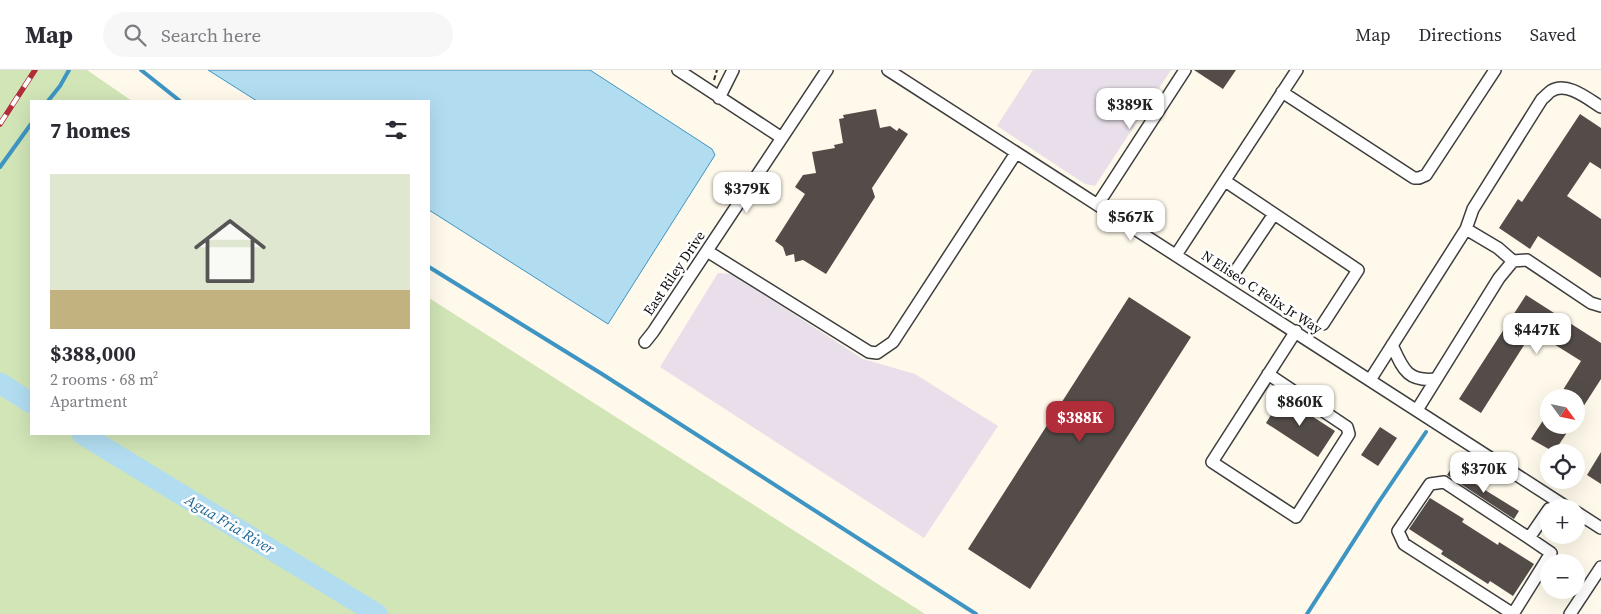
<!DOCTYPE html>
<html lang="en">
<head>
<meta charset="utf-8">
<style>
  :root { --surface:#fff; --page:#f7f7f7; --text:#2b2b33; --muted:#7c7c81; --line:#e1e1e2; --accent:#b12d3a }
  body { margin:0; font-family:"Source Serif 4",serif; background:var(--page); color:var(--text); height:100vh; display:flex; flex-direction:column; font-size:19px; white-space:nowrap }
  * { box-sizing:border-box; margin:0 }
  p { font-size:16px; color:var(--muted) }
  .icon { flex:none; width:28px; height:28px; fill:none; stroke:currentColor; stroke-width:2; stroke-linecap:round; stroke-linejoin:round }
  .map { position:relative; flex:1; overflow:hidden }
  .drawer { position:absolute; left:30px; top:30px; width:400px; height:335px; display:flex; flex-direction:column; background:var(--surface); border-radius:0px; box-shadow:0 5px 20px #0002 }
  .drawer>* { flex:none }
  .needle { width:32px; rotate:123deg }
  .fabs { position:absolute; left:1540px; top:319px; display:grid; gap:10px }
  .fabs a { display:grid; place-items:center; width:45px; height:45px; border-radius:50%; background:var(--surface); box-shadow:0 5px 20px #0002; font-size:25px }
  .price { position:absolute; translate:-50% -42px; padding:0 11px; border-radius:10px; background:#fff; color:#222; font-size:16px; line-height:32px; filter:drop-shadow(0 1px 2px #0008) }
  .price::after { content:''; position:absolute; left:50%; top:30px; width:15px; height:11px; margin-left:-8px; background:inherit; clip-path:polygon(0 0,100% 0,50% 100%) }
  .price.on { background:var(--accent); color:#fff }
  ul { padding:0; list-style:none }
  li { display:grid; align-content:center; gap:10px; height:265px; padding:0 20px }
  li+li { border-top:1px solid var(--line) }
  li span { display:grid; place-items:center; height:155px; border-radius:0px; color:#555 }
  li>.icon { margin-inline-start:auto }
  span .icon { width:90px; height:90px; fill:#fffc; stroke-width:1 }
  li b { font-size:21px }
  h2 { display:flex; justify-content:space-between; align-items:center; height:60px; padding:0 20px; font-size:21px }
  header { display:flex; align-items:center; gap:30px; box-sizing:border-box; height:70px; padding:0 25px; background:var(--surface); border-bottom:1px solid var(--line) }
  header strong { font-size:24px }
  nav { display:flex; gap:28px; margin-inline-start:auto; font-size:18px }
  .search { width:350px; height:45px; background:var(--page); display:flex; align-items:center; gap:12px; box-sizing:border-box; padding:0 18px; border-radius:28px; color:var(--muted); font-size:19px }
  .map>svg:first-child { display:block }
  .industrial { fill:#e8dfea }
  .green { fill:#d1e5b7 }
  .water { fill:#b2ddf1; stroke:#3e95c3 }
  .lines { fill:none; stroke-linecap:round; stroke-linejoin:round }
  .stream { stroke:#3e95c3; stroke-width:4 }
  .river { stroke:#b2ddf1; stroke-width:21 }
  .building { fill:#534c48 }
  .minor-casing { stroke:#3e3e3e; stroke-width:14 }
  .path { stroke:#2d2d2d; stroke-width:2; stroke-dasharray:5 2.5; stroke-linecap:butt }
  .minor { stroke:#fff; stroke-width:11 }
  .rail-casing { stroke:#b12d3a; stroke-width:5.5 }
  .rail { stroke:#fff; stroke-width:4; stroke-dasharray:11; stroke-linecap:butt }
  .labels { text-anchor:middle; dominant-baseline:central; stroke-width:5; stroke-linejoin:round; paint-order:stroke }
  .street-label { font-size:14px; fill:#0b0b0b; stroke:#fff }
  .water-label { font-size:15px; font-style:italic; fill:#1e6693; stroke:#fff }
</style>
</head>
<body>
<header>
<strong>Map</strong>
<div class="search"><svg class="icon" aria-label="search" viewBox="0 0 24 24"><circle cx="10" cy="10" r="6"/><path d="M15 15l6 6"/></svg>Search here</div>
<nav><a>Map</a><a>Directions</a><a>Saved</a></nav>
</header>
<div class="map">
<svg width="1601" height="544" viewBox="0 0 1601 544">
  <rect width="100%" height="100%" fill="#fef9ea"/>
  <path class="industrial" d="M1033,0H1171L1095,116L1085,114L997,56Z
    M718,203L732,204L863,289L915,304L998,356L924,468L660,297Z"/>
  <path class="green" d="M0,0H87L132,31H31V364H429V228L925,544H0Z"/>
  <path class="water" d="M208,0H590L712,79L715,85L608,254L429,140V31H257Z"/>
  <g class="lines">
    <path class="stream" d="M141,0L180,31
      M48,31L60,16L69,0
      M0,97L31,54
      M429,197L602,304L976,544
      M1307,544L1378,433L1426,362"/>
    <path class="river" d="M0,313L31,333
      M82,364L377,544"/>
  </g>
  <path class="building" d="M1194,0H1236L1223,19Z
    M876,39L880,58L890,56L897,61L899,58L908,64L872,118L875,127L826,204L803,190L795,192L794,184L786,186L783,177L775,171L805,124L795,117L803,105L816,103L812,82L835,78L834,75L843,73L839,49L844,48L843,45Z
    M1580,44L1601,58V99L1590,92L1567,126L1601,149V208L1538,166L1530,179L1499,158L1518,129L1522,132Z
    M1526,225L1601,273V309L1576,348V328H1558L1581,291L1533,261L1481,343L1459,329Z
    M1129,227L1191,267L1030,519L968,479Z
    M1282,327L1335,361L1318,387L1266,353Z
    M1549,341V355H1572L1554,382L1531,369Z
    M1380,357L1397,368L1378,396L1361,385Z
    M1601,382V414L1587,405Z
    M1451,399L1519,441L1514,449L1447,405Z
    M1430,428L1464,449L1462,452L1498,475L1499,472L1534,494L1513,526L1490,511L1488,514L1441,484L1443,481L1409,459Z"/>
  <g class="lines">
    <g class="minor-casing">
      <path id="minor" d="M678,0L782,68
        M888,0L1568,438
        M1282,22L1414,108H1419L1426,105L1495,0
        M719,28L733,0
        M1225,111L1358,200L1323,254
        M1098,134L1185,0
        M1466,159L1498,178L1513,191L1527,190L1591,233L1601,236
        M707,181L869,282L877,283L893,272L1016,83
        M1176,185L1297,0
        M1237,199L1274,144
        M645,272L653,262L827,0
        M1392,275C1403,299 1407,312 1436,309
        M1268,304L1347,357L1349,364L1296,447L1212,392L1296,261
        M1370,310L1466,159L1473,139L1542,29C1545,27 1548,23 1551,21C1567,11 1588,29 1601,37
        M1417,340L1499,208L1513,191
        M1576,442L1601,458
        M1513,544L1404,474L1398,461L1430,414L1444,412L1529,468L1549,439
        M1513,544L1551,483L1529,468
        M1570,544L1601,497"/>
    </g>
    <path class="path" d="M714,10L717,0"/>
    <use href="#minor" class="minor"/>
    <g class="rail-casing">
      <path id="rail" d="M0,54L35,0"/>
    </g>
    <use href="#rail" class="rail"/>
  </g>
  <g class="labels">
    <g class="street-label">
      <text transform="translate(674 203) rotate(-56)">East Riley Drive</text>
      <text transform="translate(1262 222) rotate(33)">N Eliseo C Felix Jr Way</text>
    </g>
    <g class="water-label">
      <text transform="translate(230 454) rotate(31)">Agua Fria River</text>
    </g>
  </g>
</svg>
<div class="fabs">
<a><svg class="needle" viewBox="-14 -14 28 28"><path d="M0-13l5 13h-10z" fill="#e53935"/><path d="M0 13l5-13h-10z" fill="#7c7c81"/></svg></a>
<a><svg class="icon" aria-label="locate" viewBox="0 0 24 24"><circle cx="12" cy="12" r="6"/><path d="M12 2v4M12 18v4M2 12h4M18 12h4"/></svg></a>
<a>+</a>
<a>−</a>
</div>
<b class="price" style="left:1130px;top:60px">$389K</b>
<b class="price" style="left:747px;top:144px">$379K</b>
<b class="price" style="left:1131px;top:172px">$567K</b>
<b class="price" style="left:1537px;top:285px">$447K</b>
<b class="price" style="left:1300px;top:357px">$860K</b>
<b class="price on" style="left:1080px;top:373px">$388K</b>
<b class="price" style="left:1484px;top:424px">$370K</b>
<section class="drawer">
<h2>7 homes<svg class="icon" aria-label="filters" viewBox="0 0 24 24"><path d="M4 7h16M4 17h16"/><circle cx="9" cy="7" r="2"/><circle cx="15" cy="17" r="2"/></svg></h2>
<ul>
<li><span style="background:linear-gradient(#dfe7d0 75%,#c2b280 0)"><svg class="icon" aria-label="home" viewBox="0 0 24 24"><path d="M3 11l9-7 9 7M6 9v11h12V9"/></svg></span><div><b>$388,000</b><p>2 rooms · 68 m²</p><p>Apartment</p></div></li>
</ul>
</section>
</div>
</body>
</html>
